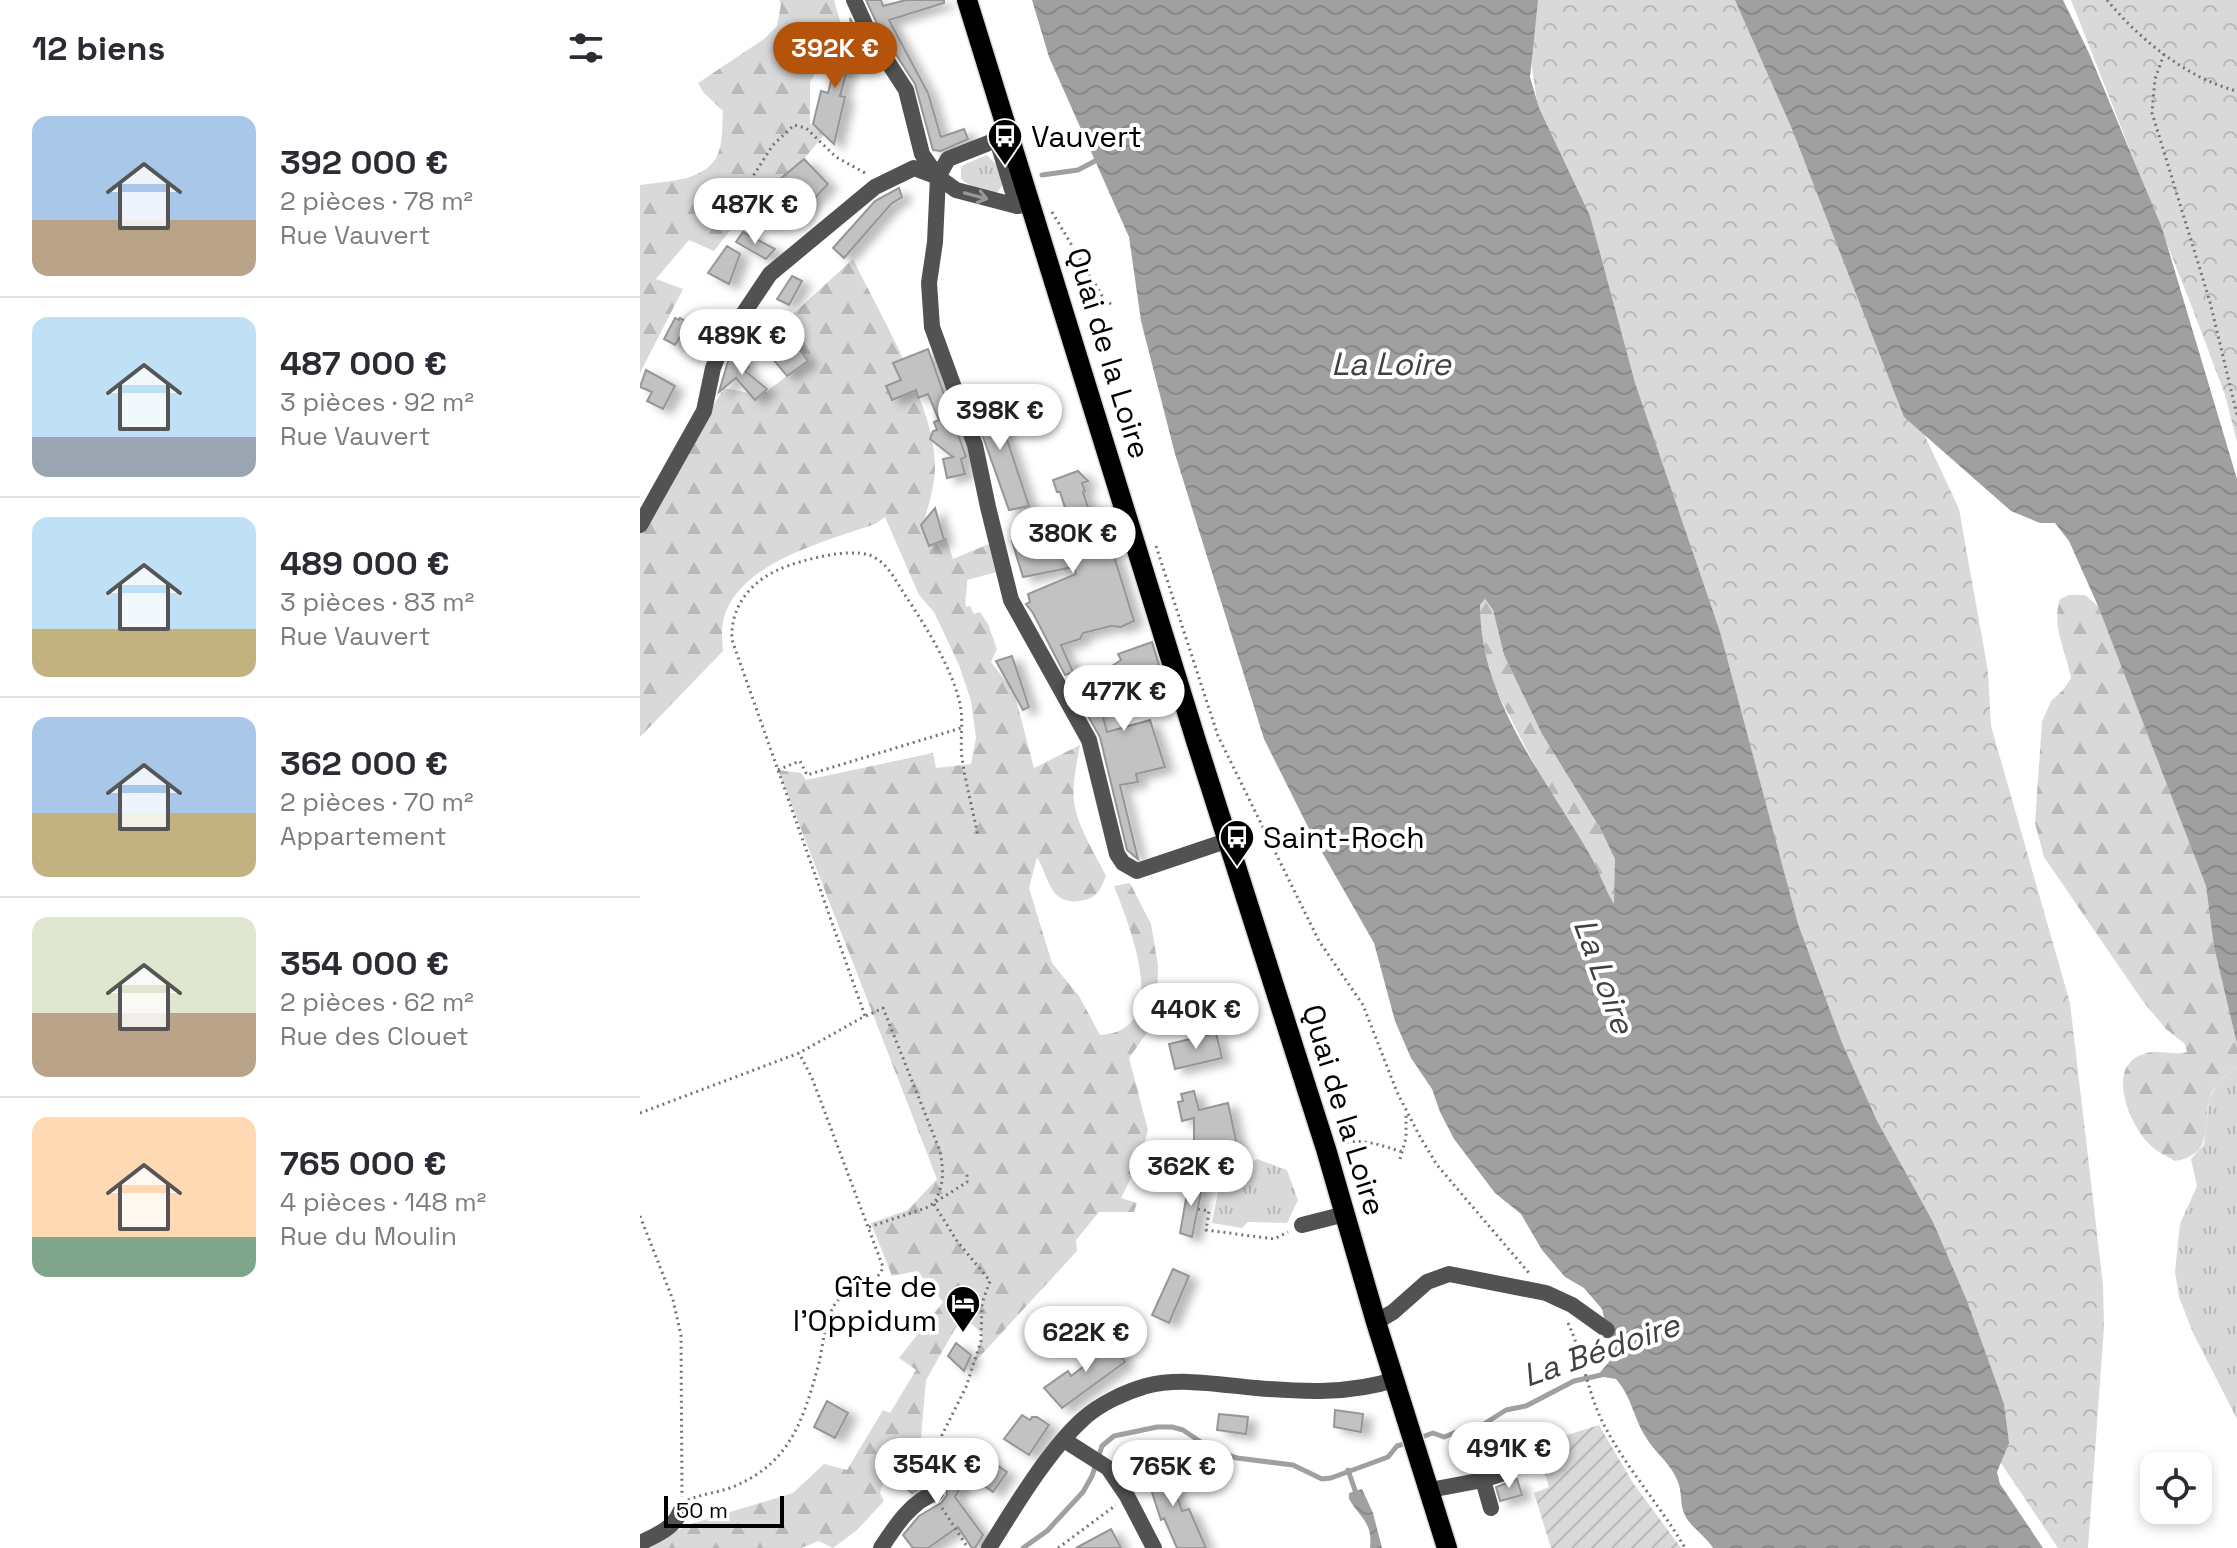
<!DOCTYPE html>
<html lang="fr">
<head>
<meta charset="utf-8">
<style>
  :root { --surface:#fff; --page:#f7f7f7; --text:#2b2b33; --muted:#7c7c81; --line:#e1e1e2; --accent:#b45309 }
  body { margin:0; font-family:"Space Grotesk",sans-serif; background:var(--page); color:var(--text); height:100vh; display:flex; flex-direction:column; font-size:30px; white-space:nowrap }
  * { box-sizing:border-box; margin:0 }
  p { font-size:26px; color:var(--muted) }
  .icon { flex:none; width:44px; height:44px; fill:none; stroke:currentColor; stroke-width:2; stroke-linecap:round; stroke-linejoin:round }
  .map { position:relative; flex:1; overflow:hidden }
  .panel { display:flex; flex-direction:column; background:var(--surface); width:640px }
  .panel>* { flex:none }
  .buttons { position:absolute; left:1500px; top:1452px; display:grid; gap:16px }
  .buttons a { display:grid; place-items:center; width:72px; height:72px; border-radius:16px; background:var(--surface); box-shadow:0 4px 12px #0003; font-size:40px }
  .scale { position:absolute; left:24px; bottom:20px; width:120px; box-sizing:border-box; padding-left:8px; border:4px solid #000; border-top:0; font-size:22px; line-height:28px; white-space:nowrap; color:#000; -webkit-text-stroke:6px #fff; paint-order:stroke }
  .price { position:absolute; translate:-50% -68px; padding:0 18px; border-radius:28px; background:#fff; color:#222; font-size:26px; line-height:52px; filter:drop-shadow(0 2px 4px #0008) }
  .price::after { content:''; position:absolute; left:50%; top:48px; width:24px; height:18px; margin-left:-12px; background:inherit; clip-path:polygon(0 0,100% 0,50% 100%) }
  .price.active { background:var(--accent); color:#fff }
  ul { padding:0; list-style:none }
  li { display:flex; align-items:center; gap:24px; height:200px; padding:0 32px }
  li+li { border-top:2px solid var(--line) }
  li span { display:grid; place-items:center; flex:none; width:224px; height:160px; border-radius:16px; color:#555 }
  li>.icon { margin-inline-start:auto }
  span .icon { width:96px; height:96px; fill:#fffc; stroke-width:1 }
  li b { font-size:34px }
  h2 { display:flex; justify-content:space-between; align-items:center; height:96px; padding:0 32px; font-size:34px }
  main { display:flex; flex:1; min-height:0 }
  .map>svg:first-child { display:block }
  .grass { fill:url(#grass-tufts) }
  .forest { fill:url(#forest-firs) }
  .park { fill:url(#park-crowns) }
  .garden { fill:url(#garden-furrows) }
  .water { fill:url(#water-waves); fill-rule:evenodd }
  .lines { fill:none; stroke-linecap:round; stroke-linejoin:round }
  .stream { stroke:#a0a0a0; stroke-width:5 }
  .building { fill:#c2c2c2; stroke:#969696; stroke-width:2; filter:url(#shadow) }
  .major-casing { stroke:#dbdbdb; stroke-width:23 }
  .path { stroke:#747474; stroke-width:3; stroke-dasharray:2 4; stroke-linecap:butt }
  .minor { stroke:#525252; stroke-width:16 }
  .major { stroke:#000; stroke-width:20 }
  .oneway { stroke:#979797 }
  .labels { text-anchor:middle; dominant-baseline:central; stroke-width:8; stroke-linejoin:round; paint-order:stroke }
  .poi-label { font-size:30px; fill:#000; stroke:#fff; text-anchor:start }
  .street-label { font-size:30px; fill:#000; stroke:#fff }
  .water-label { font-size:32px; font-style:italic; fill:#414141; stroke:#fff }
</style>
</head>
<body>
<main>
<section class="panel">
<h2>12 biens<svg class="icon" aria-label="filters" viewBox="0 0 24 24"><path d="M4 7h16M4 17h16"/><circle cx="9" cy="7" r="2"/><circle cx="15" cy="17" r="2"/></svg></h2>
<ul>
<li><span style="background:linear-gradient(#a9c7e8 65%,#b9a48a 0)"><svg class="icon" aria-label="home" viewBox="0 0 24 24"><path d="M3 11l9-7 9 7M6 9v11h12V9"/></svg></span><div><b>392 000 €</b><p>2 pièces · 78 m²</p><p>Rue Vauvert</p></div></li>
<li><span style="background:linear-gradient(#bfe0f5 75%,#9aa5b1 0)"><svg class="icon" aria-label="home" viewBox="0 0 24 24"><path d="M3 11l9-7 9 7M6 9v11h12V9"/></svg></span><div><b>487 000 €</b><p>3 pièces · 92 m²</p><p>Rue Vauvert</p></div></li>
<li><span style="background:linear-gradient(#bfe0f5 70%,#c2b280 0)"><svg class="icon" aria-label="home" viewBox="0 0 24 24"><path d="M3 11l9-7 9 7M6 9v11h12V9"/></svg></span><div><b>489 000 €</b><p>3 pièces · 83 m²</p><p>Rue Vauvert</p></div></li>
<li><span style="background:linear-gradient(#a9c7e8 60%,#c2b280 0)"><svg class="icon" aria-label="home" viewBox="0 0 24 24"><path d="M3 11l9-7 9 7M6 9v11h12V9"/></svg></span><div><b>362 000 €</b><p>2 pièces · 70 m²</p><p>Appartement</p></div></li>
<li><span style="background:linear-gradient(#dfe7d0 60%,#b9a48a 0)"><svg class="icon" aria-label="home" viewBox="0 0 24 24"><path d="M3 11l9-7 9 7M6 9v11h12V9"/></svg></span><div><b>354 000 €</b><p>2 pièces · 62 m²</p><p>Rue des Clouet</p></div></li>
<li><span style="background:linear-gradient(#ffd9b3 75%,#7fa58c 0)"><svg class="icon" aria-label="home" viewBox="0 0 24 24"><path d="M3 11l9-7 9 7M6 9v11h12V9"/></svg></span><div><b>765 000 €</b><p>4 pièces · 148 m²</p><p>Rue du Moulin</p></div></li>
</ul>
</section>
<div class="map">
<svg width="1597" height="1548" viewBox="0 0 1597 1548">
  <defs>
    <pattern id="grass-tufts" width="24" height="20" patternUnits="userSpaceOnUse" patternTransform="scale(2)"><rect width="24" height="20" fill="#d9d9d9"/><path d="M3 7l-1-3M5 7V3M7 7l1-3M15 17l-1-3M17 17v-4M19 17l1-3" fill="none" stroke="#b8b8b8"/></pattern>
    <pattern id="forest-firs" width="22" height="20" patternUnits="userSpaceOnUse" patternTransform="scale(2)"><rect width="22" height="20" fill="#d9d9d9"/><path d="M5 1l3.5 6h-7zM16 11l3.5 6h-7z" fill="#b8b8b8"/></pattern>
    <pattern id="park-crowns" width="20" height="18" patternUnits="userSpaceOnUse" patternTransform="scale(2)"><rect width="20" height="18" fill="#d9d9d9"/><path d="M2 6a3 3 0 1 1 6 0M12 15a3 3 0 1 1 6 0" fill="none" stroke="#b8b8b8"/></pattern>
    <pattern id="garden-furrows" width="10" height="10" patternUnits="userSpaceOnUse" patternTransform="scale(2)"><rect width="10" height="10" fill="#d9d9d9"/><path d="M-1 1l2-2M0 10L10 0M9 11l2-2" fill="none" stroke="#b8b8b8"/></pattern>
    <pattern id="water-waves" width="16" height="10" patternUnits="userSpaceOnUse" patternTransform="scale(2)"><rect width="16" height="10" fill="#a0a0a0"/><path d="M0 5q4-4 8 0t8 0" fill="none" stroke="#888"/></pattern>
    <filter id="shadow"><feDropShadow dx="9" dy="5" stdDeviation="4" flood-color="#0004"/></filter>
  </defs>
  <rect width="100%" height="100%" fill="#fff"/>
  <path class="grass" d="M347,155L357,165L363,184L358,192C347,193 330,187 321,179V168L323,165Z
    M1597,1067V1419L1553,1333L1539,1297L1535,1272L1540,1224L1557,1186L1551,1159L1564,1144L1569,1100L1577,1083Z
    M617,1159L647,1170L658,1200L647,1223L608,1222L602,1228L572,1223L581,1178Z"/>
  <path class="forest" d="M139,0H194L202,28L185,45L181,63L170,82V123L184,135L157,167L109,206L74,251L49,240L16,279L43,289L0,373V185C26,181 69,182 79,151C83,139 82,124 83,111L63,92L58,83L124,39L137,26L141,4Z
    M213,259C240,315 297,409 295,469C294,490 287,509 282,529L289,545L296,540L306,537L313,559L356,541L364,570L327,580C328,590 324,595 326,607L330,606L334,614L340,612L348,624L357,649L351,662L374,692L394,768L440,745C437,763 432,782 434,801C437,827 455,853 466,876C461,888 458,897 445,900C410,908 410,880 397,857L389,888L412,963L439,996L460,1035C534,1031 489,925 474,886L490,883L511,924L518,965L517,1011L509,1030L489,1058L508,1130L499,1162L481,1198L497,1203L494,1212H459L436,1240L437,1251L333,1364L343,1335L323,1315L286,1380L281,1438L264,1474L255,1479H244L240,1493L244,1501L217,1530L193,1548L179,1541L161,1548H0L51,1524L153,1493L184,1464L207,1470L243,1410L250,1413L276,1370L259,1358L303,1302L277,1271L252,1276L231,1223L268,1210L297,1179L138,770L161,773L166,780L293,753L296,768L331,764L336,738L331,701L319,665L294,612L279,595L245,517L235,524C187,541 104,561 85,614C81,626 82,639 83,651L0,737V525L84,388L109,393L115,400L147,376L141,325Z
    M1429,595H1445L1458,606L1566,886L1574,947L1597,1044V1067C1591,1072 1582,1078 1577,1084C1555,1113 1583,1153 1535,1161C1526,1156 1516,1151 1509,1144C1490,1125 1464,1066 1504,1054C1518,1049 1533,1056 1547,1052L1545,1044L1526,1029L1502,1000L1404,857L1395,823L1402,722L1411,701L1423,690L1431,678C1426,650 1411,628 1420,599Z
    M845,599L853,610L864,655L902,734L960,828L975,859V907L950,856L906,787L855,688L840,633V605Z"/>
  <path class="park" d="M882,0H1124L1232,322L1319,509L1348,671L1351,726L1430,1003L1463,1285L1464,1327L1448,1548H1418L1060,1015L902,136Z
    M1431,0H1597V442L1585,395L1555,315Z"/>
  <path class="garden" d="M959,1425L993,1483L1041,1548H911L894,1493L909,1487L896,1445Z"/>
  <path class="water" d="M392,0H898L890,77L899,108L950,216L995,383L1080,632L1158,924L1202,1043L1237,1121L1293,1222L1327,1301L1364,1404L1369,1443L1357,1472L1360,1484L1403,1548H1073C1066,1536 1050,1527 1045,1515C1040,1506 1042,1495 1039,1485C1033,1465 1017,1455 1007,1439C993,1418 993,1399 976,1379L957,1376L973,1357L962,1309L944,1288L925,1277L902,1250L881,1214L855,1193L814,1139L800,1112L792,1089L771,1058L755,1021L734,943L671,833L624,739L535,454L501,321L489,237L409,57ZM845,599L853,610L864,655L902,734L960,828L975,859L974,904C965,889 959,871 950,855C905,777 840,700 840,605Z
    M1095,0H1423L1449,53L1522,228L1597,479V1044L1574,947L1566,886L1458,606L1429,541L1415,523H1400L1371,511L1264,417L1152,129Z
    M722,1489L733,1513L742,1548H730C733,1522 720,1518 709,1499V1493Z"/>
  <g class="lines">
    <path class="stream" d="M402,175L438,170L457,160
      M776,1439L793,1433L804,1437L819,1431H833L866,1410L886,1406L934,1381L961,1375
      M708,1470L717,1496
      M383,1548L407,1531L443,1492L452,1476L462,1446L474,1436L517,1427H532L543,1430L574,1451L597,1458L653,1465L682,1479L691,1478L748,1457L757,1446L767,1443"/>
  </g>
  <path class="building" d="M226,0H241L243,6L266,0H304V3L249,20L288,93L301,137L324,129L328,139L301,151L293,150L275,84L239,28Z
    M210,18L221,40L212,42L211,30L207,71L200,96L205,97L194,144L173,124L181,91L188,93L194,69L190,68L193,56L211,27Z
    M164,159L188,184L157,217L147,207L126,223L115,209L128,205L138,199L135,188L139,180Z
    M259,188L262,197L251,204L204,258L193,248L235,201Z
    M103,232L135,249L126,259L96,242Z
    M87,246L100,254L89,284L68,273Z
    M152,276L162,281L149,305L137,299Z
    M35,318L39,320L40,318L74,338L67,353L40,337L35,345L24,339Z
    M141,325L168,361L147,376L118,341Z
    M288,349L326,457L321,459L325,474L307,478L303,459L313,457L290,439L293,431L297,430L294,422L299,420L288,394L278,398L276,390L252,400L246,386L261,380L253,363Z
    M98,352L109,367L105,371L127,389L115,400L96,378L79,392L89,358L91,359Z
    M6,370L35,386L23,409L7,401L12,392L0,387Z
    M358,396L362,411L358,412L389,506L369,510L330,400L334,403Z
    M438,471L448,481L442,483L445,491L443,492L451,517L453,516L467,558L474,556L494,621L481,627L471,626L443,633L440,639L421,645L433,672L425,675L393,613L386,604L390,602L388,594L436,574L434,567L383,577L372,541L430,523L420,492H417L413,480Z
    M295,508L304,540L289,546L281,525Z
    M512,642L519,665L455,685L467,732L510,720L525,767L496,774L498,782L480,785L498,859L487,850L460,737L434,691L481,660L478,654Z
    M372,656L389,707L383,710L356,661Z
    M576,1033L582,1058L535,1069L529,1044Z
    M554,1091L559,1110L588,1103L598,1150L554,1158V1118L542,1121L538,1102L543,1101L541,1094Z
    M549,1182L563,1183L552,1237L540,1233Z
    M533,1269L549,1276L529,1323L512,1315Z
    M467,1336L485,1362L422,1408L404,1388L428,1371L431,1376L456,1357L450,1348Z
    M316,1343L331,1355L324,1371L308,1356Z
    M187,1401L208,1413L195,1438L174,1427Z
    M695,1410L723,1414L721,1432L694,1427Z
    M579,1414L608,1417L606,1434L577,1430Z
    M382,1415L390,1420L392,1417H397L409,1425L389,1455L364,1439Z
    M283,1448L304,1466L300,1471L322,1484L315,1497L343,1535L335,1548H332L318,1527L288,1548H273L263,1535L279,1516L301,1503L307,1495L306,1488L298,1482L283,1486L272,1493L255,1479L273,1469L278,1453Z
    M348,1459L367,1472L353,1492L335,1479L340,1472L338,1460Z
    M525,1460L542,1511L549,1509L566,1548H537L524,1518L521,1520L506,1474L509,1473L506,1466Z
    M877,1479L882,1495L860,1501L856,1487Z
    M471,1529L481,1548H436Z"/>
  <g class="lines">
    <g class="major-casing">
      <path id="major" d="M327,0L557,744L686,1149L736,1322L807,1548"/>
    </g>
    <path class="path" d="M1467,0C1499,39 1548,79 1597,91
      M1524,54L1515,79L1512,113L1570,302L1597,415
      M412,212L464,299L471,304
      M95,219L102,204L106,187L133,145L154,125L166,128L196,157L227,174
      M469,395L491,388
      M516,546L578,736L679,941L723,1005L757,1092L779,1135L797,1165L889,1273
      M138,770L160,761L167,775L321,728
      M226,1016L243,1008L300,1151C304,1173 304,1184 294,1204
      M0,1113L159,1053L225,1016L92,640C90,607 110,582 140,569C161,560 207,548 229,555C247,561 255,580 265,595C285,625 316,674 321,710C323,725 320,742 322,758C326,785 333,811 338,836
      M701,1144C722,1137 742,1146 763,1152
      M760,1159L766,1138V1112
      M294,1204L317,1241L350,1281L342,1303L341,1341L326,1387L302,1435L308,1466L302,1478
      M558,1209L569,1211L566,1230L634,1239L648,1232
      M0,1216L33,1300L41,1335L42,1497
      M229,1227L286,1208L327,1182V1173
      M928,1323C943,1355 947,1391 963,1423C986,1468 1020,1505 1045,1548
      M48,1500C61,1494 76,1493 90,1488C150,1465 163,1421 179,1363C183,1345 185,1319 195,1304C207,1285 235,1290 243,1267L172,1078L159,1053
      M302,1508L328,1548
      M418,1548L476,1505"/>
    <path class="minor" d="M214,0L229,33L266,90L282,154L298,177L295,242L289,283L292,327L335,445L348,507L371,600L449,740L477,854L483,863L497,871L589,840
      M357,140L377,206
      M298,177L308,159L369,135
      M0,525L64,411L73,368L83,344L130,274L235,187L274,168L298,177L316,190L377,206L391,204
      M662,1225L705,1214
      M736,1322L753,1312L787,1282L809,1274L906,1293L932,1305L967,1330
      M424,1440L468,1468L487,1496L514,1548
      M843,1480L851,1508
      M790,1490L843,1480L870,1471
      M0,1543C15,1536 34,1528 40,1512
      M241,1548C254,1528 272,1500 296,1493
      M349,1548C374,1508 408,1451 442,1420C459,1404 485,1392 506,1386C540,1377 581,1385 616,1388C663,1392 709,1394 754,1380"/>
    <use href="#major" class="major"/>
  </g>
  <defs><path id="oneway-shaft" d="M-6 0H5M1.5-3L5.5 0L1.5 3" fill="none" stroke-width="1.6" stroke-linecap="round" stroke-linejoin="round" transform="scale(2)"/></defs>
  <use class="oneway" href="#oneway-shaft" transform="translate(336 196) rotate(15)"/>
  <defs>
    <g id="bus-pin" transform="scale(1.8)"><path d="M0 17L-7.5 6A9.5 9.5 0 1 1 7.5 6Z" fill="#000" stroke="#fff"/><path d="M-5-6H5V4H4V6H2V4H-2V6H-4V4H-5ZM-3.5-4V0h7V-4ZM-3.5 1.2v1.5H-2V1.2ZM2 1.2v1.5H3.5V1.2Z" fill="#fff"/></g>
    <g id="hotel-pin" transform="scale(1.8)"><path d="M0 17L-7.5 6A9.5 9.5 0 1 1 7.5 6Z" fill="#000" stroke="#fff"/><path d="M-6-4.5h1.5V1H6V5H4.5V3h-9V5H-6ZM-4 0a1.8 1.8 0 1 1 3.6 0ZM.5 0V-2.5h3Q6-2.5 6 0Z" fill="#fff"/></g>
  </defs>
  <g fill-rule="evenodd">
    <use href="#bus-pin" x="365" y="136"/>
    <use href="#bus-pin" x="597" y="837"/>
    <use href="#hotel-pin" x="323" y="1303"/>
  </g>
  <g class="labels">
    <g class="poi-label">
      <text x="391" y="136">Vauvert</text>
      <text x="623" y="837">Saint-Roch</text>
      <text x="297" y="1286" text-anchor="end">Gîte de<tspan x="297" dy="34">l'Oppidum</tspan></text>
    </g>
    <g class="street-label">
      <text transform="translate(469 353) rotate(73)">Quai de la Loire</text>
      <text transform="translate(704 1110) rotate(73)">Quai de la Loire</text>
    </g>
    <g class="water-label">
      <text x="751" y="364">La Loire</text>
      <text transform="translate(964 976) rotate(70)">La Loire</text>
      <text transform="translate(961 1350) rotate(-19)">La Bédoire</text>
    </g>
  </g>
</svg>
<div class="buttons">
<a><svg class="icon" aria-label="locate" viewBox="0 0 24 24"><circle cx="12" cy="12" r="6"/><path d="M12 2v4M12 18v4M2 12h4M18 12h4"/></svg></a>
</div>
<div class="scale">50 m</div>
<b class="price active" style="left:195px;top:90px">392K €</b>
<b class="price" style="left:115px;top:246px">487K €</b>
<b class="price" style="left:102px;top:377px">489K €</b>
<b class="price" style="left:360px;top:452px">398K €</b>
<b class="price" style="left:433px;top:575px">380K €</b>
<b class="price" style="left:484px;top:733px">477K €</b>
<b class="price" style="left:556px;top:1051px">440K €</b>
<b class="price" style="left:551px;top:1208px">362K €</b>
<b class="price" style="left:446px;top:1374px">622K €</b>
<b class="price" style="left:869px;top:1490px">491K €</b>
<b class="price" style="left:297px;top:1506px">354K €</b>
<b class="price" style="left:533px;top:1508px">765K €</b>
</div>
</main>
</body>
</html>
